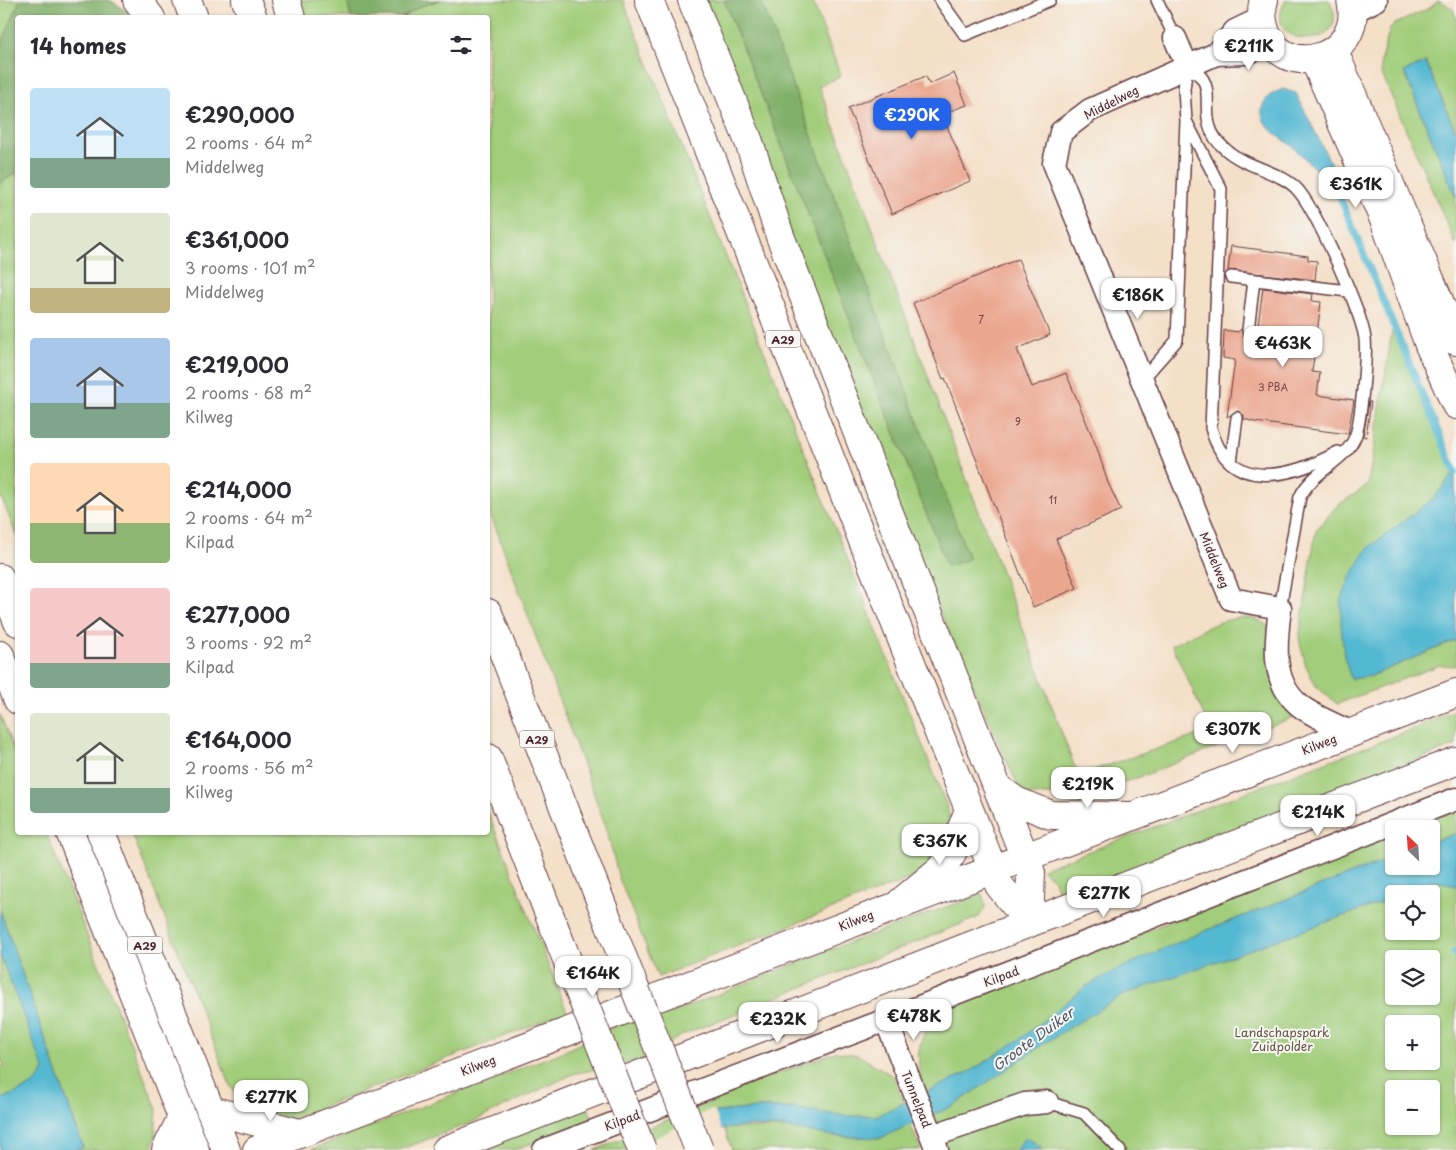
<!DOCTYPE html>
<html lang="en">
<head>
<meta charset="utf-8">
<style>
  :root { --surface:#fff; --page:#f7f7f7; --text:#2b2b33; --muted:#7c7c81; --accent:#2563eb }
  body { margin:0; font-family:"Playpen Sans",sans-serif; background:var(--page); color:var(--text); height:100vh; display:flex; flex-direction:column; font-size:19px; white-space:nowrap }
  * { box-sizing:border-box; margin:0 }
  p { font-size:16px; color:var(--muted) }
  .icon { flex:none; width:28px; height:28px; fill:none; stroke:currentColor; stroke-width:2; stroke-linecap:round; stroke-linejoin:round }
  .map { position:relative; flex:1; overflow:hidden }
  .sheet { position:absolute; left:15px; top:15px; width:475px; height:820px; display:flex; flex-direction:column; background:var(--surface); border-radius:5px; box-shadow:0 1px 4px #0004 }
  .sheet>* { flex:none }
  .needle { width:32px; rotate:335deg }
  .tools { position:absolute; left:1385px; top:820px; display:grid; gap:10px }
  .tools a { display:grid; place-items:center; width:55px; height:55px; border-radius:5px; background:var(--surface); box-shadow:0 1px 4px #0004; font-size:25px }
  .price { position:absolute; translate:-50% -42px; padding:0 11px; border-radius:10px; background:#fff; color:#222; font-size:16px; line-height:32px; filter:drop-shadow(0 1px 2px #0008) }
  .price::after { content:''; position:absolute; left:50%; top:30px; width:15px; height:11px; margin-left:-8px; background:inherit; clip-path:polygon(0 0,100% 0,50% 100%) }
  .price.active { background:var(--accent); color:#fff }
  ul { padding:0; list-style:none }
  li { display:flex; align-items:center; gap:15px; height:125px; padding:0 15px }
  li span { display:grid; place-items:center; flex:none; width:140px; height:100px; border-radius:5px; color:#555 }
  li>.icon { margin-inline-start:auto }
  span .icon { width:60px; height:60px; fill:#fffc; stroke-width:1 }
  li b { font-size:21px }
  h2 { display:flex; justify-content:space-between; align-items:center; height:60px; padding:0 15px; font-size:21px }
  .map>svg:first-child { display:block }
  .green { fill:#a2cd7a; stroke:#767652; fill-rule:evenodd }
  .forest { fill:#81b06a; stroke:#66684a }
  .water { fill:#53b8d2; stroke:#4e6c7e }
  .pier { fill:#f4dfc7 }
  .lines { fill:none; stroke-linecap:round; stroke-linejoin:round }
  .stream { stroke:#53b8d2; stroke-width:7 }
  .building { fill:#eba68e }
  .service-casing { stroke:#643c42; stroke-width:14 }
  .minor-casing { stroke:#643c42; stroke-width:25 }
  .secondary-casing { stroke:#643c42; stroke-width:30 }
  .motorway-casing { stroke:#643c42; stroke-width:30 }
  .service { stroke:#fff; stroke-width:11 }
  .minor { stroke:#fff; stroke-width:22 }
  .secondary { stroke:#fff; stroke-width:28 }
  .motorway { stroke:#fff; stroke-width:28 }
  .motorway-bridge-casing { stroke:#643c42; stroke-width:30; stroke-linecap:butt }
  .motorway-bridge { stroke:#fff; stroke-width:28 }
  .labels { text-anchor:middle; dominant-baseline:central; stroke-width:4; stroke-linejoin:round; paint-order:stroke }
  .number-label { font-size:10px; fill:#724144 }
  .shield { fill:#f6f6f2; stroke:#7e6067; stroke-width:1 }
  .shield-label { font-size:11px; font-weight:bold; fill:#4a1f2b }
  .street-label { font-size:12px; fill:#4a1f2b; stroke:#f6f6f2 }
  .park-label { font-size:12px; fill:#645343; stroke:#f6f6f2 }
  .water-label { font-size:14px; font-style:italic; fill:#4d5565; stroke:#f6f6f2 }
</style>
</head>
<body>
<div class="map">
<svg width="1456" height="1150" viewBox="0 0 1456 1150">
  <rect width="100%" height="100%" fill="#f6f6f2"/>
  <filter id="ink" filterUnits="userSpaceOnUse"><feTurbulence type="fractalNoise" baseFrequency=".02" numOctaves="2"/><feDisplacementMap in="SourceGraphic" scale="10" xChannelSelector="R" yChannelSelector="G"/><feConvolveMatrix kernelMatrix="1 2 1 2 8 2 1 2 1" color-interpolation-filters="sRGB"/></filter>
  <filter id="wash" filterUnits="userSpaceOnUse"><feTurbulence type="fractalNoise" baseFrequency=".0096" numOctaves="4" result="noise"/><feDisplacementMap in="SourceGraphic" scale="20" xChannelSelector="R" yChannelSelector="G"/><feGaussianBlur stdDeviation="1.12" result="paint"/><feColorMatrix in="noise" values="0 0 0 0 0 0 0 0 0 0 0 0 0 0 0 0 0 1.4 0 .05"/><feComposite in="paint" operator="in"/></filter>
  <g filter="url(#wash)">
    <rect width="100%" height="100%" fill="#f4dfc7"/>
    <path class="green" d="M0,0H20L0,48Z
      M295,0H347L351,17H301Z
      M441,0H623L948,809L950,823L934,863L912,878L658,977L619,878L606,827L488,507V18H402L421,6Z
      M695,0H724L947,566L969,559L761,0H812L841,76L819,86L1074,765L1081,772L1093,770L1211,731L1172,645C1200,632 1239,604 1268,626L1299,715L1137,778L1082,795H1022L943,619Z
      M1286,0H1329C1358,52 1256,51 1286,0Z
      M1439,0L1453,9L1456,17V132L1426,62L1404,72L1456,197V245L1381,72V59L1390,29L1395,24L1430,8Z
      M17,172V537L0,494V184Z
      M1393,324L1455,472L1433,499L1369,548L1341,601L1344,656L1351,679L1371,676L1456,640V666L1440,665L1337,704L1316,686L1306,666L1299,639L1316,530L1337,506L1368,485Z
      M1456,710V745L1074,892H1058L1054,880L1042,869L1398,735Z
      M0,714L17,759L18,832L46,833L157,1109L155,1138L151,1150H73L83,1147L0,910Z
      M1456,810V833L1431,843V829H1406Z
      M488,812L567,1012L292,1119L244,1107L230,1085L132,833L488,832Z
      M1394,834V857L1195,935L1088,985L1080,992L1456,861V1150H948L933,1115L953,1106L989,1059L971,1071L925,1093C914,1061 916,1039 938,1012ZM1394,894H1431V931H1394ZM1394,959H1431V996H1394ZM1394,1024H1431V1061H1394ZM1394,1089H1431V1126H1394Z
      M982,894L986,906L979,917L682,1035L643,1059L573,1074L468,1124L399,1150H310L565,1051L628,1019L674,1012L837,947Z
      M0,955L44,1069C40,1086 15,1093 0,1100V1068L4,1066L0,1055Z
      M836,1052L858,1055L893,1076L905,1103L876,1116H845L791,1108H757L708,1113L636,1150H595L717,1099L732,1090Z
      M588,1107L593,1120L514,1150H476Z
      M910,1124L921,1150H732L724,1128H788L833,1136L880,1138Z"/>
    <path class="forest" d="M20,0H110L136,17L18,18L17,172L0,184V48Z
      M347,0H441L421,6L402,17L351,18Z
      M724,0H761L969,559L947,566Z"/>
    <path class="water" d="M1426,62L1456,132V197L1404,72Z
      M1283,89L1296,93L1337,176L1327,180C1315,169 1304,157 1293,147C1281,136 1260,128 1262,109C1264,97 1273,93 1283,89Z
      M1455,472L1456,640L1371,676L1351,679L1344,656L1341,624V601L1351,576L1368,548L1433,499Z
      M1456,833V885L1431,880L1405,894H1394V898L1123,995L1045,1043L953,1106L880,1138L833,1136L788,1128L749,1126L709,1131L708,1113L757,1108H791L845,1116H876L971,1071L1020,1039L1088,985L1116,970L1195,935L1394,857V866H1431V843Z
      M0,910L83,1147L75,1150H0V1100C14,1093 40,1086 44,1069L0,955Z
      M1025,1137L1040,1146L1041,1150H1016Z"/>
    <path class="pier" d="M714,1110L722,1131L710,1133L672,1150H633L707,1111Z"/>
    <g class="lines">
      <path class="stream" d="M1332,178L1455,472
        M1454,952L1456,956"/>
    </g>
    <g id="blocks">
      <path class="building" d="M954,73L967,105L942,114L970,181L892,214L848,108L926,76L929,84Z
        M1231,246L1308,256V260L1317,261L1315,280L1228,270Z
        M1018,259L1050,335L1017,349L1032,387L1066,373L1097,448L1108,483L1121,510L1056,539L1077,588L1033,607L945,378L943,379L913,303Z
        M1263,288L1313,294L1312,301L1321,302L1312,372L1320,373L1317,395L1354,400L1348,434L1255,422L1244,419V415L1238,411L1227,417L1235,360L1223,358L1224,330L1238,332L1241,329L1243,336L1248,337L1257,332Z
        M1369,402H1371L1366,437L1363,436Z"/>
    </g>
  </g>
  <g filter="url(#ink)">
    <use href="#blocks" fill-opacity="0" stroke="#643c42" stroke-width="1"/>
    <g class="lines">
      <g class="service-casing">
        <path id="service" d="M940,0L965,35L1050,0
          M1157,0L1175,38
          M1187,66C1192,70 1199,74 1202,78C1215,97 1196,123 1224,148C1244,167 1279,171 1296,188C1315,207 1362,313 1365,339C1367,355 1361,423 1355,437C1345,462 1313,470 1300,497L1280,608
          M1186,121L1221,189L1211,428C1229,495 1292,477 1338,452
          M1231,277L1348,291
          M1248,330L1254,280
          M1142,380L1177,340L1186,121L1184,89L1187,66
          M1231,462L1237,418
          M1047,1102L1084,1113L1120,1150"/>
      </g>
      <g class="minor-casing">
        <path id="minor" d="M1354,11L1376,0
          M1175,38L1187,66
          M1272,43L1245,53L1216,54L1090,110L1061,132L1054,163L1231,599L1280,608C1276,641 1270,681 1299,705C1314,717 1334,724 1350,732
          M1216,54L1235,31L1262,18
          M886,1020L937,1150
          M932,1136L1025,1104L1047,1102
          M544,1150L886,1020L1456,799"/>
      </g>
      <g class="secondary-casing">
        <path id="secondary" d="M1264,0C1261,8 1262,18 1264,27C1278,82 1365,62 1351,0
          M1334,51L1456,341
          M1314,59L1385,222L1429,345L1456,405
          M257,1150L1456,693
          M446,1150L1029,923L1456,761"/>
      </g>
      <g class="motorway-casing">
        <path id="motorway" d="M137,0L151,18
          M187,0L194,18
          M246,0L253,18
          M286,0L291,18
          M649,0L999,885L1029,923
          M692,0L749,142L780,236L1031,873L1029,923
          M0,578L18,622
          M488,613L611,928
          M0,655L18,700
          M488,758L562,947
          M999,789L1016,801L1051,815L1131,816
          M70,832L195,1150
          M101,832L226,1150
          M901,902L943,867L952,853L969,810
          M210,1110L300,1133
          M166,1150L182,1117"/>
      </g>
      <use href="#service" class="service"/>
      <use href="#minor" class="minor"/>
      <use href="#secondary" class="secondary"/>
      <use href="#motorway" class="motorway"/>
      <g class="motorway-bridge-casing">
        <path id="motorway-bridge" d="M611,928L699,1150
          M562,947L642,1150"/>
      </g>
      <use href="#motorway-bridge" class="motorway-bridge"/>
    </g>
  </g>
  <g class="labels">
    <g class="number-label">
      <text x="981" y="319">7</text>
      <text x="1273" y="386">3 PBA</text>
      <text x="1018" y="421">9</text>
      <text x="1053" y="499">11</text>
    </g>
    <g class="shield">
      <rect x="765.5" y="330.5" width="35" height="17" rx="4"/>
      <rect x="519.5" y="730.5" width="35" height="17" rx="4"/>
      <rect x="127.5" y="936.5" width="35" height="17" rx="4"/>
    </g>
    <g class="shield-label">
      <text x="783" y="339">A29</text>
      <text x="537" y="739">A29</text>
      <text x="145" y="945">A29</text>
    </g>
    <g class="street-label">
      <text transform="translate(1111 102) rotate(-27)">Middelweg</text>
      <text transform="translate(1215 560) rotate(68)">Middelweg</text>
      <text transform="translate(1319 744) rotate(-21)">Kilweg</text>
      <text transform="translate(856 920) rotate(-21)">Kilweg</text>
      <text transform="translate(1001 976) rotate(-21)">Kilpad</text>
      <text transform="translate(478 1065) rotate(-21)">Kilweg</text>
      <text transform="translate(917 1099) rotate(68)">Tunnelpad</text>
      <text transform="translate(622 1120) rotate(-21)">Kilpad</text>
    </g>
    <g class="park-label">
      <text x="1282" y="1032">Landschapspark<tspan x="1282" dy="14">Zuidpolder</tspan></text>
    </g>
    <g class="water-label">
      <text transform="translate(1033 1039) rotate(-36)">Groote Duiker</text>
    </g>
  </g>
</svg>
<div class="tools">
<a><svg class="needle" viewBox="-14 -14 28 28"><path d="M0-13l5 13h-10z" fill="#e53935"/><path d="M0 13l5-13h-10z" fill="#7c7c81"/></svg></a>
<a><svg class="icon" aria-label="locate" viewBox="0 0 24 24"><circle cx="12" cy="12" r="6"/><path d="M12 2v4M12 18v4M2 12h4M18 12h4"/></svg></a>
<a><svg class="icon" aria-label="layers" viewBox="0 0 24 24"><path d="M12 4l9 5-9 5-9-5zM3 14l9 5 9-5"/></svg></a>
<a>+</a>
<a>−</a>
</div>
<b class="price" style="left:1249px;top:71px">€211K</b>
<b class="price active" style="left:912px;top:140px">€290K</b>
<b class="price" style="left:1356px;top:209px">€361K</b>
<b class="price" style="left:1138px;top:320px">€186K</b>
<b class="price" style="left:1283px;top:368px">€463K</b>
<b class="price" style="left:1233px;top:754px">€307K</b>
<b class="price" style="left:1088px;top:809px">€219K</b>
<b class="price" style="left:1318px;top:837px">€214K</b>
<b class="price" style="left:940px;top:866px">€367K</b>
<b class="price" style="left:1104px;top:918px">€277K</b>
<b class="price" style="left:593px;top:998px">€164K</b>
<b class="price" style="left:914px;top:1041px">€478K</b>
<b class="price" style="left:778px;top:1044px">€232K</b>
<b class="price" style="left:271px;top:1122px">€277K</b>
<section class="sheet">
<h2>14 homes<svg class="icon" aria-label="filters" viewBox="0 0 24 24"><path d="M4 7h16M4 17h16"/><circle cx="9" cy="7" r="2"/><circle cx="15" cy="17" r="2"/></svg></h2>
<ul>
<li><span style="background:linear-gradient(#bfe0f5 70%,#7fa58c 0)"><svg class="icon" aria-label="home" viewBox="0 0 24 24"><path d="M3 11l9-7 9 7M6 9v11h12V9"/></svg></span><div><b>€290,000</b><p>2 rooms · 64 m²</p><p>Middelweg</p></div></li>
<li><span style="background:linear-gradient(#dfe7d0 75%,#c2b280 0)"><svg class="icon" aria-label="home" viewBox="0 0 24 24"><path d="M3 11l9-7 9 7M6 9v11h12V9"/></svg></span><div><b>€361,000</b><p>3 rooms · 101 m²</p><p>Middelweg</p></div></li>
<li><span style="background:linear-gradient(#a9c7e8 65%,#7fa58c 0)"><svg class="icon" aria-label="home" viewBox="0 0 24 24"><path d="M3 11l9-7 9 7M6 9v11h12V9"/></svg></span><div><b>€219,000</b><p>2 rooms · 68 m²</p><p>Kilweg</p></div></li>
<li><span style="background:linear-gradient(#ffd9b3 60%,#8fb573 0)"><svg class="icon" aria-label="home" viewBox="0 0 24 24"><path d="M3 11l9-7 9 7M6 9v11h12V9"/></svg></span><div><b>€214,000</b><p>2 rooms · 64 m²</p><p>Kilpad</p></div></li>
<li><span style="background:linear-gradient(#f6c9c9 75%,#7fa58c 0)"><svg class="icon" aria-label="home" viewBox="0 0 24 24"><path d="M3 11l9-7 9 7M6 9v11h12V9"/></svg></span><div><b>€277,000</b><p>3 rooms · 92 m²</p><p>Kilpad</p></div></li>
<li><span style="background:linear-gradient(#dfe7d0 75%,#7fa58c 0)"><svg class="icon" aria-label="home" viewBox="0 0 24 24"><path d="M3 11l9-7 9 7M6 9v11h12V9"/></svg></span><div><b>€164,000</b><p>2 rooms · 56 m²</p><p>Kilweg</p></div></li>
</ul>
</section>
</div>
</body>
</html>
